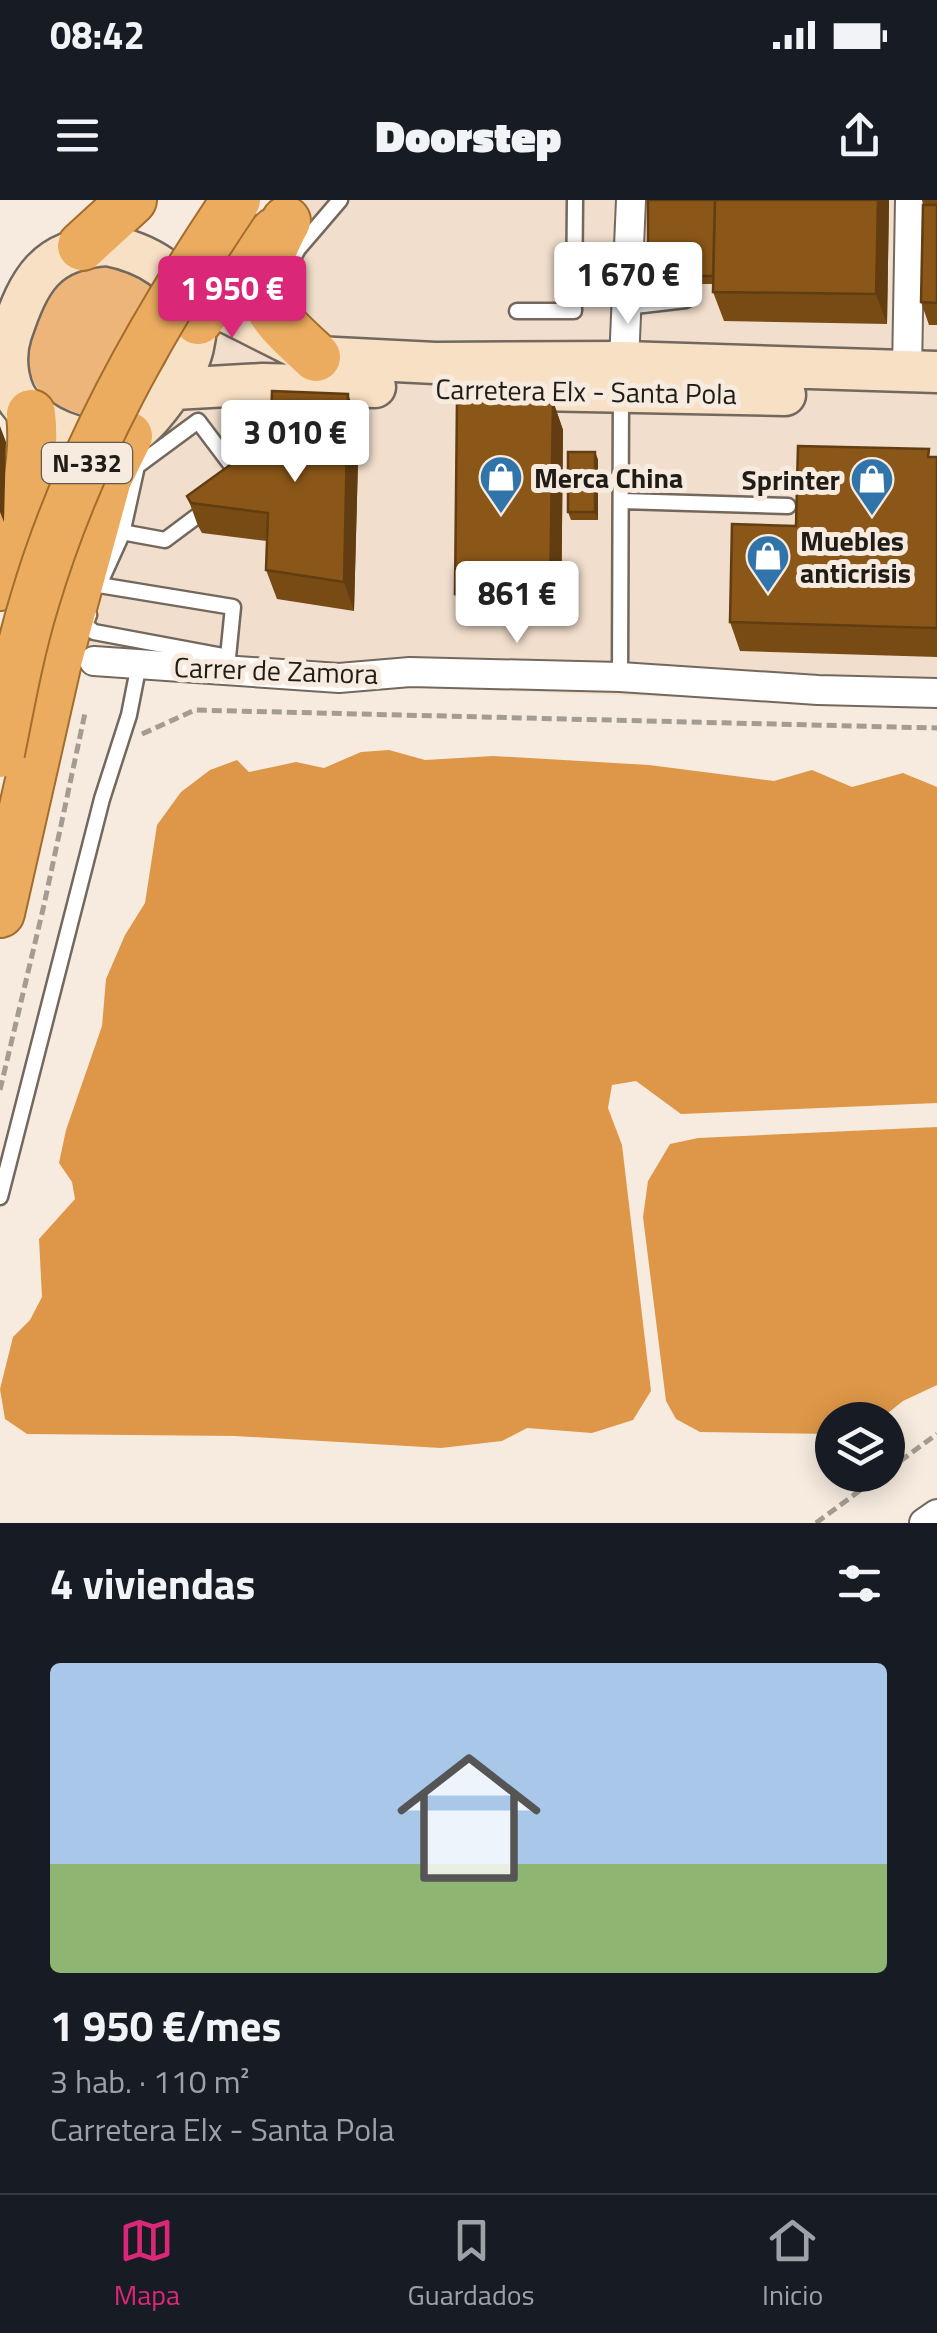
<!DOCTYPE html>
<html lang="es">
<head>
<meta charset="utf-8">
<style>
  :root { --surface:#171b24; --page:#20242c; --text:#f1f3f6; --muted:#9ea1a6; --line:#363941; --accent:#db2777 }
  body { margin:0; font-family:"Titillium Web",sans-serif; background:var(--page); color:var(--text); height:100vh; display:flex; flex-direction:column; font-size:38px; white-space:nowrap }
  * { box-sizing:border-box; margin:0 }
  p { font-size:32px; color:var(--muted) }
  .icon { flex:none; width:55px; height:55px; fill:none; stroke:currentColor; stroke-width:2; stroke-linecap:round; stroke-linejoin:round }
  .map { position:relative; height:1323px; overflow:hidden }
  .sheet { display:flex; flex-direction:column; background:var(--surface); flex:1 }
  .sheet>* { flex:none }
  .controls { position:absolute; left:815px; top:1202px; display:grid; gap:20px }
  .controls a { display:grid; place-items:center; width:90px; height:90px; border-radius:50%; background:var(--surface); box-shadow:0 5px 25px #0003; font-size:50px }
  .price { position:absolute; translate:-50% -85px; padding:0 22px; border-radius:10px; background:#fff; color:#222; font-size:32px; line-height:65px; filter:drop-shadow(0 2px 5px #0008) }
  .price::after { content:''; position:absolute; left:50%; top:60px; width:30px; height:22px; margin-left:-15px; background:inherit; clip-path:polygon(0 0,100% 0,50% 100%) }
  .price.current { background:var(--accent); color:#fff }
  ul { padding:0; list-style:none }
  li { display:grid; align-content:center; gap:20px; height:530px; padding:0 50px }
  li+li { border-top:2px solid var(--line) }
  li span { display:grid; place-items:center; height:310px; border-radius:10px; color:#555 }
  li>.icon { margin-inline-start:auto }
  span .icon { width:180px; height:180px; fill:#fffc; stroke-width:1 }
  li b { font-size:42px }
  h2 { display:flex; justify-content:space-between; align-items:center; height:120px; padding:0 50px; font-size:42px }
  .status { display:flex; justify-content:space-between; align-items:center; height:70px; padding:0 50px; background:var(--surface); direction:ltr }
  .status svg { height:28px; fill:currentColor }
  header { display:flex; justify-content:space-between; align-items:center; height:130px; padding:0 50px; background:var(--surface); font-size:45px; font-weight:800 }
  .tabs { display:flex; justify-content:space-around; align-items:center; height:140px; border-top:2px solid var(--line); background:var(--surface); font-size:28px; color:var(--muted) }
  .tabs a { display:grid; justify-items:center; gap:5px }
  .tabs .current { color:var(--accent) }
  .map>svg:first-child { display:block }
  .built { fill:#f1decc }
  .garden { fill:#eeb57b }
  .water { fill:#de9748 }
  .lines { fill:none; stroke-linecap:round; stroke-linejoin:round }
  .service-casing { stroke:#73685e; stroke-width:19 }
  .minor-casing { stroke:#73685e; stroke-width:32 }
  .secondary-casing { stroke:#73685e; stroke-width:45 }
  .trunk-casing { stroke:#a26d2d; stroke-width:52 }
  .path { stroke:#a49c92; stroke-width:5; stroke-dasharray:10 5; stroke-linecap:butt }
  .service { stroke:#fff; stroke-width:14 }
  .minor { stroke:#fff; stroke-width:28 }
  .secondary { stroke:#f8e0c4; stroke-width:40 }
  .trunk { stroke:#ecac60; stroke-width:48 }
  .trunk-bridge-casing { stroke:#a26d2d; stroke-width:52; stroke-linecap:butt }
  .trunk-bridge { stroke:#ecac60; stroke-width:48 }
  .wall { fill:#784b15 }
  .shaded-wall { fill:#613d11 }
  .building { fill:#8b5718; stroke:#613d11; stroke-width:2.5 }
  .labels { text-anchor:middle; dominant-baseline:central; stroke-width:10; stroke-linejoin:round; paint-order:stroke }
  .shield { fill:#f7ebdf; stroke:#605a53; stroke-width:2.5 }
  .shield-label { font-size:25px; font-weight:bold; fill:#201c17 }
  .street-label { font-size:28px; fill:#201c17; stroke:#f7ebdf }
  .poi-label { font-size:28px; font-weight:bold; fill:#201c17; stroke:#f7ebdf; text-anchor:start }
</style>
</head>
<body>
<div class="status"><b>08:42</b><svg viewBox="0 0 49 12"><path d="M0 12V9h3v3zM5 12V6h3v6zM10 12V3h3v9zM15 12V0h3v12zM26 1h20v11H26zM47 4h2v5h-2z"/></svg></div>
<header><svg class="icon" aria-label="menu" viewBox="0 0 24 24"><path d="M4 6h16M4 12h16M4 18h16"/></svg>Doorstep<svg class="icon" aria-label="share" viewBox="0 0 24 24"><path d="M12 15V3M7 8l5-5 5 5M5 13v7h14v-7"/></svg></header>
<div class="map">
<svg width="937" height="1323" viewBox="0 0 937 1323">
  <rect width="100%" height="100%" fill="#f7ebdf"/>
  <path class="built" d="M304,0H937V507L158,478L56,466L96,322L286,21Z"/>
  <path class="garden" d="M90,63L126,67L164,93L83,215C64,208 42,200 33,180C18,150 42,101 64,80C71,73 81,68 90,63Z"/>
  <path class="water" d="M389,550L425,560L493,556L649,565L774,581L812,570L852,587L903,573L937,587V903L681,914L636,881L612,885L608,908L622,945L651,1191L633,1220L592,1233L527,1228L502,1241L441,1248L235,1236L27,1234L5,1219L0,1189L13,1137L30,1120L42,1097L39,1039L75,999L72,982L59,963L66,930L102,826L106,779L125,735L145,703L157,625L181,592L210,570L237,560L249,572L296,562L324,568L361,552Z
    M937,927V1185L903,1201L879,1220H832V1234L700,1232L676,1219L666,1201L643,1017L648,981L670,944L698,938Z"/>
  <g class="lines">
    <g class="service-casing">
      <path id="service" d="M291,62L298,49L340,0
        M626,107L686,100L685,66
        M517,111H574L575,0
        M250,266L258,247L263,189
        M622,301L788,306
        M116,331L165,340L208,308
        M103,376L122,334L137,266L198,221L241,278
        M89,415L85,425L94,432L228,457L233,407L99,385
        M620,477L621,193
        M0,997L102,599L129,515L139,464"/>
    </g>
    <g class="minor-casing">
      <path id="minor" d="M624,162L631,0
        M907,171L910,0
        M94,461L339,478L410,472L620,477L818,490L937,493
        M924,1323L937,1314"/>
    </g>
    <g class="secondary-casing">
      <path id="secondary" d="M107,45C193,62 224,129 165,199C155,212 142,230 127,236C95,249 53,232 28,211C7,195 3,159 11,134C29,80 45,49 107,45Z
        M183,90L316,157L435,163L624,162L937,172
        M174,189L263,184L375,187
        M478,189L785,195"/>
    </g>
    <g class="trunk-casing">
      <path id="trunk" d="M286,21C248,93 259,105 316,157
        M82,46L132,0
        M198,120L235,71L275,32
        M0,386C15,330 38,273 31,214
        M0,713L56,466L107,279L128,236"/>
    </g>
    <path class="path" d="M142,534L195,510L937,528
      M0,890L44,705L85,513
      M888,1270L937,1234
      M816,1323L881,1275"/>
    <use href="#service" class="service"/>
    <use href="#minor" class="minor"/>
    <use href="#secondary" class="secondary"/>
    <use href="#trunk" class="trunk"/>
    <g class="trunk-bridge-casing">
      <path id="trunk-bridge" d="M0,553C10,503 19,452 34,403C77,257 151,126 236,0"/>
    </g>
    <use href="#trunk-bridge" class="trunk-bridge"/>
  </g>
  <path class="wall" d="M889,0L887,124L724,121L713,92V84H651L648,76Z
    M922,0H937V125H929L921,102L923,5Z
    M553,201L563,230L561,425L465,424L455,394Z
    M359,223L354,411L277,399L266,370L267,341L202,333L198,326L187,296L270,253Z
    M595,252L598,260V320H571L568,312Z
    M932,257H937V457L740,451L730,422L796,326Z"/>
  <path class="shaded-wall" d="M878,0H889L887,124L876,94Z
    M348,194L359,223L354,411L344,382Z
    M553,201L563,230L561,425L550,395Z
    M0,226L6,242L4,322L0,312Z
    M595,252L598,260V320L595,312Z"/>
  <path class="building" d="M648,0H715L713,76H648Z
    M715,0H878L876,94L713,92Z
    M923,5H937V103L921,102Z
    M272,191L348,194L344,382L266,370L268,313L191,303L187,296L248,252L270,253Z
    M457,200L553,201L550,395L455,394Z
    M798,246L929,249L928,257H937V428L730,422L732,324L796,326Z
    M568,252H595V312H568Z"/>
  <defs>
    <g id="shop-pin" transform="scale(2.25)"><path d="M0 17L-7.5 6A9.5 9.5 0 1 1 7.5 6Z" fill="#3174aa" stroke="#f7ebdf"/><path d="M-5-2.5h2.3a2.7 3.5 0 0 1 5.4 0H5L5.5 6h-11ZM-1.5-2.5h3a1.5 2.3 0 0 0-3 0Z" fill="#fff"/></g>
  </defs>
  <g fill-rule="evenodd">
    <use href="#shop-pin" x="501" y="277"/>
    <use href="#shop-pin" x="872" y="279"/>
    <use href="#shop-pin" x="768" y="356"/>
  </g>
  <g class="labels">
    <rect class="shield" x="42" y="243" width="90" height="40" rx="8"/>
    <g class="shield-label">
      <text x="87" y="263">N-332</text>
    </g>
    <g class="street-label">
      <text transform="translate(586 191) rotate(1)">Carretera Elx - Santa Pola</text>
      <text transform="translate(276 470) rotate(2)">Carrer de Zamora</text>
    </g>
    <g class="poi-label">
      <text x="534" y="277">Merca China</text>
      <text x="840" y="279" text-anchor="end">Sprinter</text>
      <text x="800" y="340">Muebles<tspan x="800" dy="32">anticrisis</tspan></text>
    </g>
  </g>
</svg>
<div class="controls">
<a><svg class="icon" aria-label="layers" viewBox="0 0 24 24"><path d="M12 4l9 5-9 5-9-5zM3 14l9 5 9-5"/></svg></a>
</div>
<b class="price" style="left:628px;top:127px">1 670 €</b>
<b class="price current" style="left:232px;top:141px">1 950 €</b>
<b class="price" style="left:295px;top:285px">3 010 €</b>
<b class="price" style="left:517px;top:446px">861 €</b>
</div>
<section class="sheet">
<h2>4 viviendas<svg class="icon" aria-label="filters" viewBox="0 0 24 24"><path d="M4 7h16M4 17h16"/><circle cx="9" cy="7" r="2"/><circle cx="15" cy="17" r="2"/></svg></h2>
<ul>
<li><span style="background:linear-gradient(#a9c7e8 65%,#8fb573 0)"><svg class="icon" aria-label="home" viewBox="0 0 24 24"><path d="M3 11l9-7 9 7M6 9v11h12V9"/></svg></span><div><b>1 950 €/mes</b><p>3 hab. · 110 m²</p><p>Carretera Elx - Santa Pola</p></div></li>
</ul>
</section>
<nav class="tabs">
<a class="current"><svg class="icon" aria-label="map" viewBox="0 0 24 24"><path d="M3 6l6-2 6 2 6-2v14l-6 2-6-2-6 2zM9 4v14M15 6v14"/></svg>Mapa</a>
<a><svg class="icon" aria-label="saved" viewBox="0 0 24 24"><path d="M7 4h10v16l-5-4-5 4z"/></svg>Guardados</a>
<a><svg class="icon" aria-label="home" viewBox="0 0 24 24"><path d="M3 11l9-7 9 7M6 9v11h12V9"/></svg>Inicio</a>
</nav>
</body>
</html>
